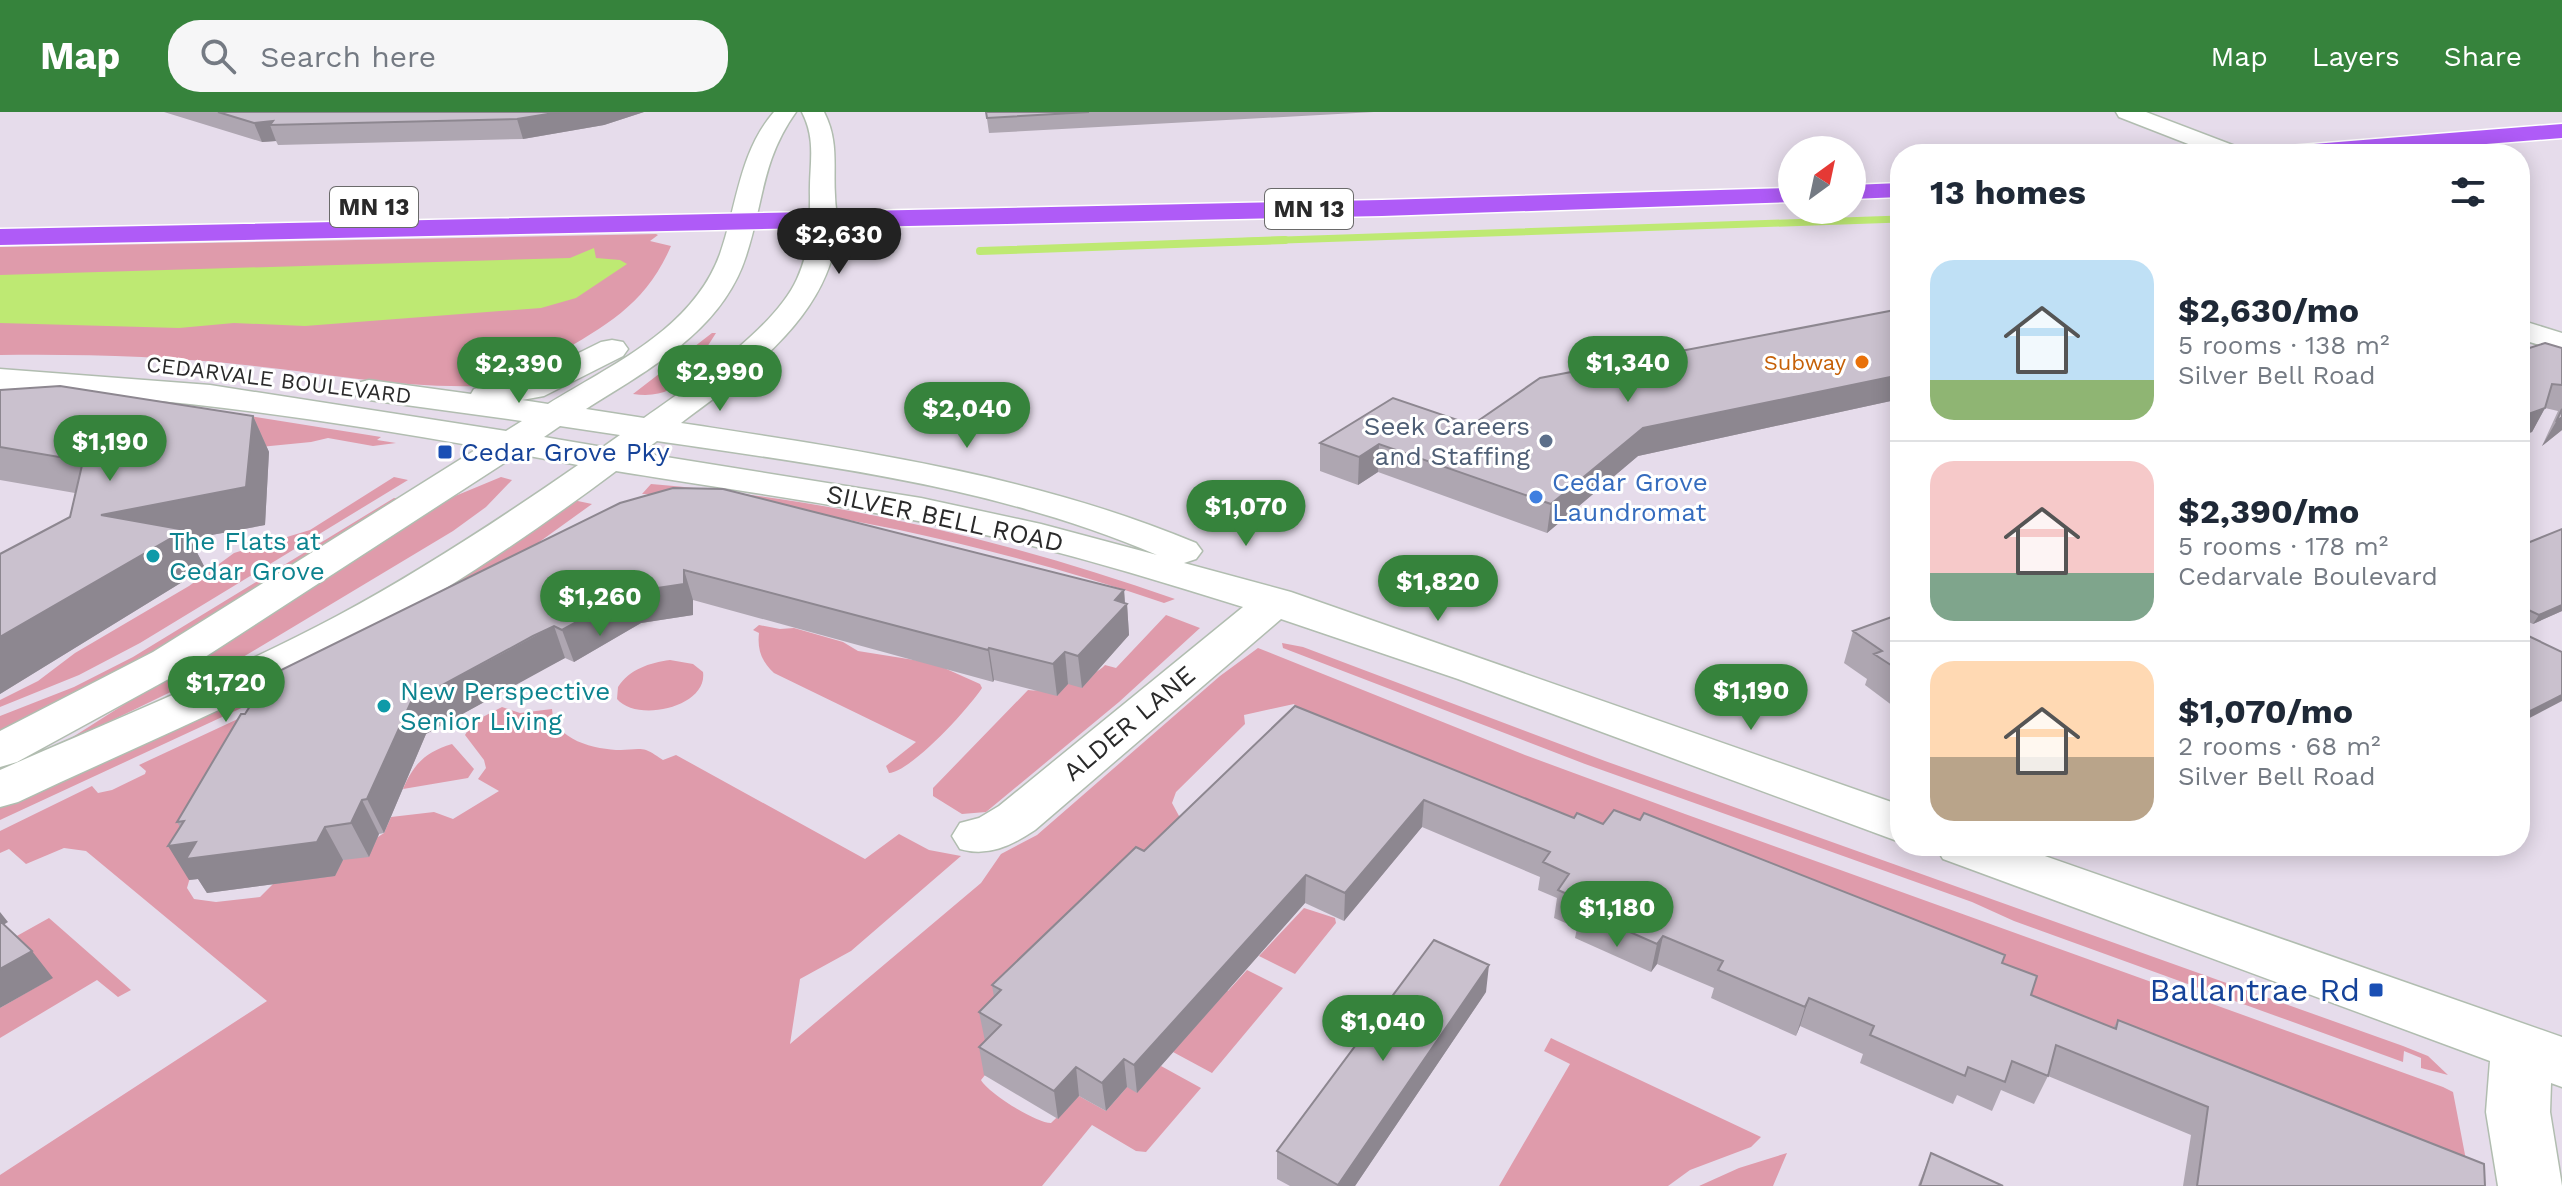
<!DOCTYPE html>
<html lang="en">
<head>
<meta charset="utf-8">
<style>
  :root { --surface:#fff; --page:#f6f6f7; --text:#1f2937; --muted:#747a83; --line:#e0e1e3; --accent:#36833c }
  body { margin:0; font-family:"Work Sans",sans-serif; background:var(--page); color:var(--text); height:100vh; display:flex; flex-direction:column; font-size:30px; white-space:nowrap }
  * { box-sizing:border-box; margin:0 }
  p { font-size:26px; color:var(--muted) }
  .icon { flex:none; width:44px; height:44px; fill:none; stroke:currentColor; stroke-width:2; stroke-linecap:round; stroke-linejoin:round }
  .map { position:relative; flex:1; overflow:hidden }
  .details { position:absolute; left:1890px; top:32px; width:640px; height:712px; display:flex; flex-direction:column; background:var(--surface); border-radius:32px; box-shadow:0 4px 20px #0003 }
  .details>* { flex:none }
  .needle { width:52px; rotate:33deg }
  .fabs { position:absolute; left:1778px; top:24px; display:grid; gap:16px }
  .fabs a { display:grid; place-items:center; width:88px; height:88px; border-radius:50%; background:var(--surface); box-shadow:0 4px 20px #0003; font-size:40px }
  .price { position:absolute; translate:-50% -68px; padding:0 18px; border-radius:28px; background:var(--accent); color:#fff; font-size:26px; line-height:52px; filter:drop-shadow(0 2px 4px #0008) }
  .price::after { content:''; position:absolute; left:50%; top:48px; width:24px; height:18px; margin-left:-12px; background:inherit; clip-path:polygon(0 0,100% 0,50% 100%) }
  .price.selected { background:#222; color:#fff }
  ul { padding:0; list-style:none }
  li { display:flex; align-items:center; gap:24px; height:200px; padding:0 40px }
  li+li { border-top:2px solid var(--line) }
  li span { display:grid; place-items:center; flex:none; width:224px; height:160px; border-radius:24px; color:#555 }
  li>.icon { margin-inline-start:auto }
  span .icon { width:96px; height:96px; fill:#fffc; stroke-width:1 }
  li b { font-size:34px }
  h2 { display:flex; justify-content:space-between; align-items:center; height:96px; padding:0 40px; font-size:34px }
  header { display:flex; align-items:center; gap:48px; box-sizing:border-box; height:112px; padding:0 40px; background:var(--accent); color:#fff }
  header strong { font-size:38px }
  nav { display:flex; gap:44px; margin-inline-start:auto; font-size:28px }
  .search { width:560px; height:72px; background:var(--page); display:flex; align-items:center; gap:20px; box-sizing:border-box; padding:0 28px; border-radius:32px; color:var(--muted); font-size:30px }
  .map>svg:first-child { display:block }
  .green { fill:#df9bab }
  .water { fill:#bee973 }
  .lines { fill:none; stroke-linecap:round; stroke-linejoin:round }
  .stream-far1 { stroke:#bee973; stroke-width:7 }
  .stream { stroke:#bee973; stroke-width:8 }
  .minor-casing { stroke:#b1bdb0; stroke-width:3 }
  .highway-casing { stroke:#fff; stroke-width:3 }
  .minor { fill:#fff; fill-rule:evenodd }
  .highway { fill:#af5bf7; fill-rule:evenodd }
  .wall { fill:#aea6b1 }
  .shaded-wall { fill:#8d8790 }
  .building { fill:#cac1ce; stroke:#8d8790; stroke-width:2 }
  .food-dot { fill:#e8710a; stroke:#fff; stroke-width:3 }
  .service-dot { fill:#5c6f8a; stroke:#fff; stroke-width:3 }
  .transit-dot { fill:#1a4fb4; stroke:#fff; stroke-width:3 }
  .shop-dot { fill:#3f7fe0; stroke:#fff; stroke-width:3 }
  .culture-dot { fill:#0f9aa8; stroke:#fff; stroke-width:3 }
  .labels { text-anchor:middle; dominant-baseline:central; stroke-width:6; stroke-linejoin:round; paint-order:stroke }
  .far-food-label { font-size:22px; fill:#c56008; stroke:#fff; text-anchor:end }
  .far-street-label { font-size:22px; fill:#2a2a2a; stroke:#fff }
  .shield { fill:#fff; stroke:#6a6a6a; stroke-width:2 }
  .shield-label { font-size:24px; font-weight:bold; fill:#2a2a2a }
  .service-label { font-size:26px; fill:#4e5e75; stroke:#fff; text-anchor:end }
  .transit-label { font-size:26px; fill:#164399; stroke:#fff; text-anchor:start }
  .shop-label { font-size:26px; fill:#366cbe; stroke:#fff; text-anchor:start }
  .street-label { font-size:26px; fill:#2a2a2a; stroke:#fff }
  .culture-label { font-size:26px; fill:#0d838f; stroke:#fff; text-anchor:start }
  .near-transit-label { font-size:32px; fill:#164399; stroke:#fff; text-anchor:end }
</style>
</head>
<body>
<header>
<strong>Map</strong>
<div class="search"><svg class="icon" aria-label="search" viewBox="0 0 24 24"><circle cx="10" cy="10" r="6"/><path d="M15 15l6 6"/></svg>Search here</div>
<nav><a>Map</a><a>Layers</a><a>Share</a></nav>
</header>
<div class="map">
<svg width="2562" height="1074" viewBox="0 0 2562 1074">
  <rect width="100%" height="100%" fill="#e6dceb"/>
  <path class="green" d="M656,122L658,123L650,129L671,134C646,192 608,212 556,243L531,238L474,248L478,264L491,262L484,274C403,277 325,261 245,253C164,244 82,242 0,243V135Z
    M712,221H716C693,256 681,289 633,282Z
    M218,299L381,325L377,328L396,331L373,334L328,326L311,330L260,335Z
    M394,365L408,368L140,531L79,563L0,595V588L38,569L75,541L189,474L234,441L310,418Z
    M501,365L512,368L486,395L453,419L243,545L57,635L448,387Z
    M651,372C831,387 1005,427 1175,487L1164,491C1037,448 907,415 775,396C731,390 687,382 642,382Z
    M394,386L402,387L224,502L0,623V604L74,575L133,545Z
    M573,388L592,392L506,454L289,574L0,708V690Z
    M1166,503L1200,516L1119,590L986,700L962,702L933,684V676L1028,578C1045,581 1094,566 1105,553L1116,556Z
    M759,513L780,517L794,516L843,530L858,539L933,551L980,572L982,576C969,596 912,659 889,661L886,654L916,630L774,561C762,550 757,538 759,521L753,518Z
    M1282,531L1303,535L1605,649L2403,934L2428,944L2448,963L2421,956V946L2404,939L2403,950L2014,809L1972,790L1585,652L1283,536Z
    M1258,536L1525,643L1685,702L2443,975L2453,980L2471,1074L1601,717L1305,604L1294,592L1244,603L1245,612L1176,680L1172,691L1185,715L981,968C988,981 1036,1011 1051,1011L1079,984L1106,999L1127,975L1161,954L1201,976L1146,1040L1136,1039L1092,1013L1042,1074H0V1063L267,889L86,739L64,736L26,752L9,737L0,741V719L92,674L98,681L112,678L145,662L146,659L139,653L289,583L189,769L187,776L194,787L216,790L260,785L273,772L343,748L384,721L391,705L434,700L453,707L499,679L478,667L486,656L484,648L465,623L473,610L502,595L520,601L552,597C553,628 596,638 621,638C629,638 639,636 646,638C652,640 658,645 663,648L676,643L865,747L899,722L929,738L961,744L851,839L800,867L790,932L981,771L1001,742L1037,723L1220,564Z
    M670,548L693,552L703,560C708,595 637,611 617,587L618,575C630,557 649,551 670,548Z
    M452,632L474,657L468,666L403,677C414,651 426,640 452,632Z
    M1304,796L1335,806L1336,811L1295,862L1259,844Z
    M49,806L131,878L118,885L97,868L0,926V896L52,866L15,825Z
    M1247,858L1283,876L1212,961L1173,940L1216,873L1228,879Z
    M1551,926L1555,928L1761,1025L1751,1035L1690,1058L1668,1074H1499L1570,952L1544,939Z
    M1787,1041L1773,1074H1699L1739,1056Z"/>
  <path class="water" d="M594,136L596,146L620,148L627,152L576,186L541,196L305,214L234,211L179,216L0,211V163L570,146Z"/>
  <g class="lines">
    <path class="stream-far1" d="M1227,130L1900,107"/>
    <path class="stream" d="M980,139L1285,128"/>
    <g class="minor-casing">
      <path id="minor" d="M774,0H796C761,49 764,90 746,144C722,219 649,257 586,297L644,306C689,274 774,218 797,167C810,139 810,114 810,84C809,53 817,29 802,0H824C839,29 833,54 835,84C835,97 839,108 837,121C827,207 745,263 681,311C856,338 1031,362 1196,431L1202,439L1196,447L1184,451L1291,480L1900,693V730L1458,567L1281,507L1035,718C1011,734 988,745 960,737L952,724L960,711L979,706L999,694L1243,495C1156,468 1069,441 981,422C860,395 738,379 616,359C537,418 455,474 368,522C255,585 135,635 18,690L0,695V658C113,608 228,562 337,504C421,459 500,407 578,353L518,342L185,558L17,650L0,655V619L153,540L480,335C320,307 162,284 0,277V257L210,273L506,319L522,309L369,288L357,285L352,278L357,271L369,268L471,282L474,277L524,268L601,230L612,228L623,230L628,237L623,244L544,284L522,288L548,292C611,253 693,217 720,142C737,94 739,40 774,0ZM560,314L620,323L603,335L544,325ZM657,329C827,354 999,375 1157,443L1041,412L921,386L641,341Z
        M2116,0H2146L2243,37L2247,42H2214L2119,5Z
        M2520,208L2562,221V240L2520,227Z
        M1935,734H2016L2562,925V975L2551,971L2550,1000L2562,1074H2498L2486,1000L2490,949L1943,747Z"/>
    </g>
    <g class="highway-casing">
      <path id="highway" d="M2562,12V26L2362,42H2265L2269,37L2277,35Z
        M1900,71V85L1852,87V73Z
        M1792,76V90L1382,104L0,133V117L1382,88Z"/>
    </g>
    <use href="#minor" class="minor"/>
    <use href="#highway" class="highway"/>
  </g>
  <path class="wall" d="M164,0H644L604,13L523,27L278,33L276,29L262,30Z
    M986,0H1374L989,21Z
    M1900,197V287L1638,344L1547,421L1378,360L1358,373L1320,359V331L1472,313Z
    M2562,236V318L2542,334L2558,299L2545,296L2532,320L2520,324V239Z
    M0,278L253,304L269,340L265,413L190,427L205,456L0,582V442L70,405L75,381L0,368Z
    M620,391L1124,478L1125,491L1127,492L1129,523L1082,576L1068,572L1057,584L994,568L993,570L693,488V503L641,511L574,550L565,546L545,556L426,622L384,721L379,722L369,745L343,748L335,764L207,781L198,767L189,768L180,715L177,710L245,602Z
    M2562,417V499L2533,512L2520,506V434Z
    M1900,502V596L1897,597L1865,573L1867,567L1844,551L1853,519Z
    M1295,594L1574,706L1603,712L2002,851L2031,883L2113,916L2118,908L2485,1074H2183L2191,1023L2048,964L2034,992L2001,978L1992,999L1957,983L1953,992L1860,951L1863,942L1800,914L1796,924L1711,886L1714,876L1657,852L1651,860L1575,826L1577,816L1554,806L1557,786L1538,778L1540,765L1422,715L1344,809L1305,791L1137,981L1127,975L1106,999L1079,984L1058,1007L984,963L979,935L985,929L979,900L994,885L992,873L1144,739Z
    M1486,880L1355,1074H1290L1277,1067V1039Z
    M1931,1041L2003,1074H1918Z"/>
  <path class="shaded-wall" d="M560,0H644L604,13L523,27L517,7Z
    M273,9L270,13L276,29L262,30L254,11Z
    M1900,263V287L1638,344L1547,421L1551,392L1643,316Z
    M2545,296L2532,320L2520,324V305Z
    M253,304L269,340L265,413L190,427L205,456L0,582V525L101,403Z
    M2562,305V318L2542,334L2556,310Z
    M1379,332L1378,360L1358,373L1359,345Z
    M684,458L693,488V503L641,511L574,550L562,518L631,480Z
    M1124,478L1125,493L1127,492L1129,523L1082,576L1078,544L1115,488Z
    M2562,493V499L2533,512L2539,503Z
    M554,514L565,546L426,622L384,721L367,687L411,590Z
    M989,536L994,568L993,570L988,538Z
    M1065,540L1068,572L1057,584L1053,552Z
    M2562,583V589L2520,611V604Z
    M362,688L379,722L369,745L351,711Z
    M1424,688L1422,715L1344,809L1345,781Z
    M325,715L343,748L335,764L207,781L198,767L189,768L168,734Z
    M1306,763L1305,791L1137,981L1134,953Z
    M0,800L8,810L0,815Z
    M1663,824L1657,852L1651,860L1657,832Z
    M32,839L53,866L0,896V857Z
    M1489,853L1486,880L1355,1074H1338Z
    M1809,886L1800,914L1796,924L1805,895Z
    M1124,947L1127,975L1106,999L1102,971Z
    M1076,955L1079,984L1058,1007L1054,979Z"/>
  <path class="building" d="M218,0H560L517,7L270,13L273,9L254,11Z
    M986,0H1089L987,6Z
    M1900,197V263L1643,316L1551,392L1379,332L1359,345L1320,331L1393,286L1472,313L1540,266Z
    M2545,231L2562,236V273L2552,272L2545,296L2520,305V239Z
    M60,274L253,304L246,375L101,403L185,418L0,525V442L70,405L83,349L0,335V278Z
    M2562,297V305L2556,310Z
    M673,376L723,377L1124,478L1115,488L1127,492L1078,544L1065,540L1053,552L989,536L988,538L684,458V472L631,480L562,518L554,514L533,524L411,590L367,687L362,688L351,711L325,715L317,730L186,747L196,730L168,734L184,709L177,710L241,602H245L269,564L620,391Z
    M2562,417V493L2539,503L2520,494V434Z
    M1900,502V559L1874,542L1882,539L1853,519Z
    M2520,520L2562,540V583L2520,604Z
    M1295,594L1574,706L1577,701L1603,712L1614,698L1640,708L1644,701L2005,843L2002,851L2037,864L2031,883L2116,917L2118,908L2484,1052L2485,1074H2197L2208,995L2056,933L2048,964L2012,949L2005,970L1968,955L1965,964L1870,923L1874,914L1809,886L1805,895L1718,858L1723,849L1663,824L1657,832L1580,798L1585,790L1558,778L1569,762L1543,750L1550,740L1424,688L1345,781L1306,763L1134,953L1124,947L1102,971L1076,955L1054,979L979,935L1001,913L979,900L1001,878L992,873L1136,735L1144,739Z
    M0,809L32,839L0,857Z
    M1434,828L1489,853L1338,1073L1277,1039Z
    M1931,1041L2003,1074H1920Z"/>
  <circle class="food-dot" cx="1862" cy="250" r="8"/>
  <circle class="service-dot" cx="1546" cy="329" r="8"/>
  <g class="transit-dot">
    <rect x="437" y="332" width="16" height="16" rx="4"/>
    <rect x="2368" y="870" width="16" height="16" rx="4"/>
  </g>
  <circle class="shop-dot" cx="1536" cy="385" r="8"/>
  <g class="culture-dot">
    <circle cx="153" cy="444" r="8"/>
    <circle cx="384" cy="594" r="8"/>
  </g>
  <g class="labels">
    <g class="far-food-label">
      <text x="1846" y="250">Subway</text>
    </g>
    <g class="far-street-label">
      <text transform="translate(279 268) rotate(7)">CEDARVALE BOULEVARD</text>
    </g>
    <g class="shield">
      <rect x="330" y="75" width="88" height="40" rx="6"/>
      <rect x="1265" y="77" width="88" height="40" rx="6"/>
    </g>
    <g class="shield-label">
      <text x="374" y="95">MN 13</text>
      <text x="1309" y="97">MN 13</text>
    </g>
    <g class="service-label">
      <text x="1530" y="314">Seek Careers<tspan x="1530" dy="30">and Staffing</tspan></text>
    </g>
    <g class="transit-label">
      <text x="461" y="340">Cedar Grove Pky</text>
    </g>
    <g class="shop-label">
      <text x="1552" y="370">Cedar Grove<tspan x="1552" dy="30">Laundromat</tspan></text>
    </g>
    <g class="street-label">
      <text transform="translate(945 406) rotate(12)">SILVER BELL ROAD</text>
      <text transform="translate(1129 611) rotate(-40)">ALDER LANE</text>
    </g>
    <g class="culture-label">
      <text x="169" y="429">The Flats at<tspan x="169" dy="30">Cedar Grove</tspan></text>
      <text x="400" y="579">New Perspective<tspan x="400" dy="30">Senior Living</tspan></text>
    </g>
    <g class="near-transit-label">
      <text x="2360" y="878">Ballantrae Rd</text>
    </g>
  </g>
</svg>
<div class="fabs">
<a><svg class="needle" viewBox="-14 -14 28 28"><path d="M0-13l5 13h-10z" fill="#e53935"/><path d="M0 13l5-13h-10z" fill="#747a83"/></svg></a>
</div>
<b class="price selected" style="left:839px;top:164px">$2,630</b>
<b class="price" style="left:1628px;top:292px">$1,340</b>
<b class="price" style="left:519px;top:293px">$2,390</b>
<b class="price" style="left:720px;top:301px">$2,990</b>
<b class="price" style="left:967px;top:338px">$2,040</b>
<b class="price" style="left:110px;top:371px">$1,190</b>
<b class="price" style="left:1246px;top:436px">$1,070</b>
<b class="price" style="left:1438px;top:511px">$1,820</b>
<b class="price" style="left:600px;top:526px">$1,260</b>
<b class="price" style="left:226px;top:612px">$1,720</b>
<b class="price" style="left:1751px;top:620px">$1,190</b>
<b class="price" style="left:1617px;top:837px">$1,180</b>
<b class="price" style="left:1383px;top:951px">$1,040</b>
<section class="details">
<h2>13 homes<svg class="icon" aria-label="filters" viewBox="0 0 24 24"><path d="M4 7h16M4 17h16"/><circle cx="9" cy="7" r="2"/><circle cx="15" cy="17" r="2"/></svg></h2>
<ul>
<li><span style="background:linear-gradient(#bfe0f5 75%,#8fb573 0)"><svg class="icon" aria-label="home" viewBox="0 0 24 24"><path d="M3 11l9-7 9 7M6 9v11h12V9"/></svg></span><div><b>$2,630/mo</b><p>5 rooms · 138 m²</p><p>Silver Bell Road</p></div></li>
<li><span style="background:linear-gradient(#f6c9c9 70%,#7fa58c 0)"><svg class="icon" aria-label="home" viewBox="0 0 24 24"><path d="M3 11l9-7 9 7M6 9v11h12V9"/></svg></span><div><b>$2,390/mo</b><p>5 rooms · 178 m²</p><p>Cedarvale Boulevard</p></div></li>
<li><span style="background:linear-gradient(#ffd9b3 60%,#b9a48a 0)"><svg class="icon" aria-label="home" viewBox="0 0 24 24"><path d="M3 11l9-7 9 7M6 9v11h12V9"/></svg></span><div><b>$1,070/mo</b><p>2 rooms · 68 m²</p><p>Silver Bell Road</p></div></li>
</ul>
</section>
</div>
</body>
</html>
